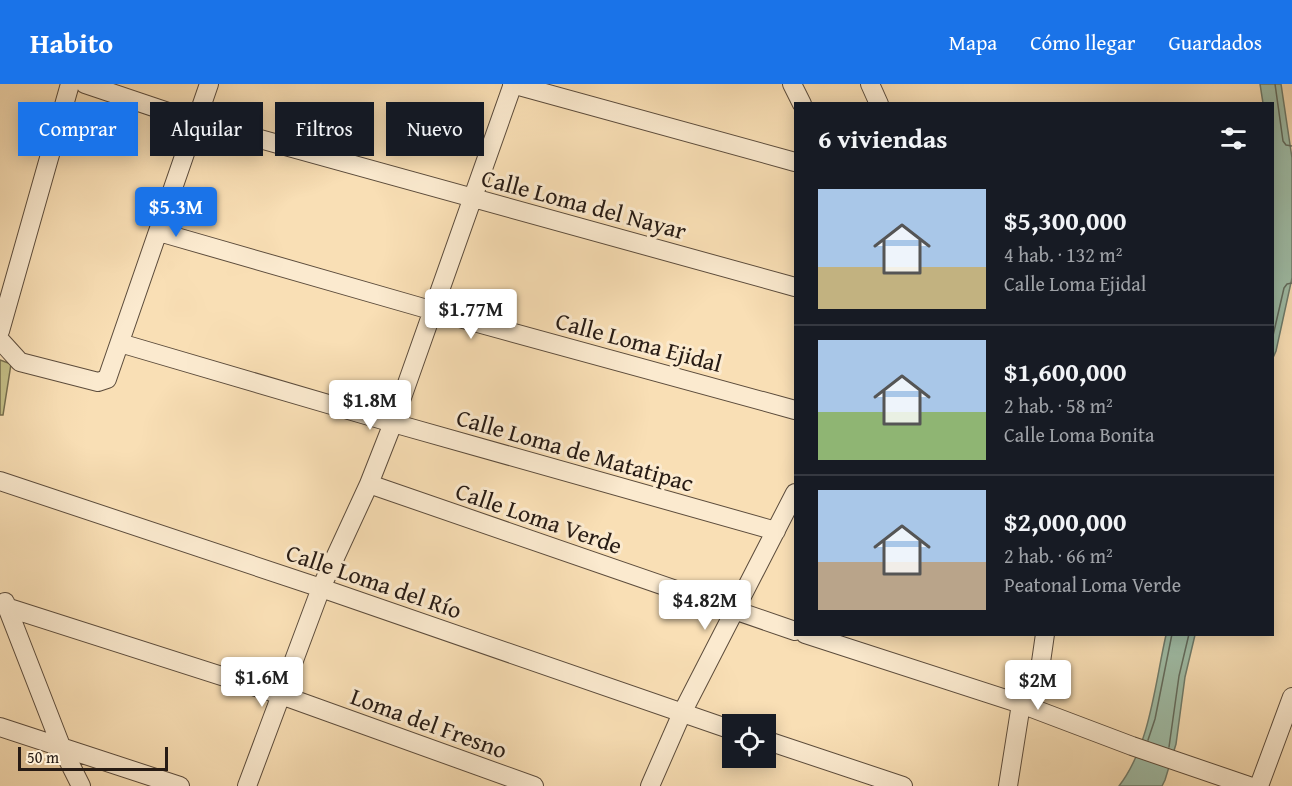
<!DOCTYPE html>
<html lang="es">
<head>
<meta charset="utf-8">
<style>
  :root { --surface:#171b24; --page:#242831; --text:#f1f3f6; --muted:#9ea1a6; --line:#363941; --accent:#1a73e8 }
  body { margin:0; font-family:"Gentium Book Plus",serif; background:var(--page); color:var(--text); height:100vh; display:flex; flex-direction:column; font-size:22px; white-space:nowrap }
  * { box-sizing:border-box; margin:0 }
  p { font-size:20px; color:var(--muted) }
  .icon { flex:none; width:33px; height:33px; fill:none; stroke:currentColor; stroke-width:2; stroke-linecap:round; stroke-linejoin:round }
  .map { position:relative; flex:1; overflow:hidden }
  .details { position:absolute; left:794px; top:18px; width:480px; height:534px; display:flex; flex-direction:column; background:var(--surface); border-radius:0px; box-shadow:0 3px 15px #0003 }
  .details>* { flex:none }
  .hud { position:absolute; left:18px; top:18px; width:570px; height:54px; display:flex; gap:12px }
  .tools { position:absolute; left:722px; top:630px; display:grid; gap:12px }
  .tools a { display:grid; place-items:center; width:54px; height:54px; border-radius:0px; background:var(--surface); box-shadow:0 3px 15px #0003; font-size:30px }
  .scale { position:absolute; left:18px; bottom:15px; width:150px; box-sizing:border-box; padding-left:6px; border:3px solid #271b14; border-top:0; font-size:16px; line-height:21px; white-space:nowrap; color:#271b14; -webkit-text-stroke:4px #fbeacf; paint-order:stroke }
  .price { position:absolute; translate:-50% -51px; padding:0 14px; border-radius:6px; background:#fff; color:#222; font-size:20px; line-height:39px; filter:drop-shadow(0 2px 3px #0008) }
  .price::after { content:''; position:absolute; left:50%; top:36px; width:18px; height:14px; margin-left:-9px; background:inherit; clip-path:polygon(0 0,100% 0,50% 100%) }
  .price.current { background:var(--accent); color:#fff }
  ul { padding:0; list-style:none }
  li { display:flex; align-items:center; gap:18px; height:150px; padding:0 24px }
  li+li { border-top:2px solid var(--line) }
  li span { display:grid; place-items:center; flex:none; width:168px; height:120px; border-radius:0px; color:#555 }
  li>.icon { margin-inline-start:auto }
  span .icon { width:72px; height:72px; fill:#fffc; stroke-width:1 }
  li b { font-size:26px }
  h2 { display:flex; justify-content:space-between; align-items:center; height:72px; padding:0 24px; font-size:26px }
  .tag { padding:0 21px; border-radius:0px; background:var(--surface); box-shadow:0 3px 15px #0003; font-size:21px; line-height:54px }
  .tag.current { background:var(--accent); color:#fff }
  header { display:flex; align-items:center; gap:36px; box-sizing:border-box; height:84px; padding:0 30px; background:var(--accent); color:#fff }
  header strong { font-size:28px }
  nav { display:flex; gap:33px; margin-inline-start:auto; font-size:21px }
  .map>svg:first-child { display:block }
  .green { fill:#c5c088; stroke:#766e4e; stroke-width:1.5 }
  .water { fill:#9fbda7; stroke:#6f7c6c; stroke-width:1.5 }
  .lines { fill:none; stroke-linecap:round; stroke-linejoin:round }
  .shore { stroke:#636c5e; stroke-width:1.5 }
  .street-casing { stroke:#5c4c3c; stroke-width:20 }
  .street { stroke:#fbeacf; stroke-width:18 }
  .labels { text-anchor:middle; dominant-baseline:central; stroke-width:6; stroke-linejoin:round; paint-order:stroke }
  .street-label { font-size:24px; fill:#271b14; stroke:#fbeacf }
</style>
</head>
<body>
<header>
<strong>Habito</strong>
<nav><a>Mapa</a><a>Cómo llegar</a><a>Guardados</a></nav>
</header>
<div class="map">
<svg width="1292" height="702" viewBox="0 0 1292 702">
  <rect width="100%" height="100%" fill="#f9dfb5"/>
  <filter id="stains"><feTurbulence type="fractalNoise" baseFrequency=".00333" numOctaves="4"/><feColorMatrix values="0 0 0 0 .2 0 0 0 0 .09 0 0 0 0 .02 0 0 0 .5 -.17"/></filter>
  <radialGradient id="worn" r=".72"><stop offset=".6" stop-color="#630" stop-opacity="0"/><stop offset="1" stop-color="#630" stop-opacity=".3"/></radialGradient>
  <path class="green" d="M0,276L11,280L3,331H0Z"/>
  <path class="water" d="M1260,0H1281L1292,74V194L1276,267L1272,276V20L1263,19Z
    M1166,551H1195L1185,593L1176,660L1165,696L1162,702H1119C1150,662 1155,599 1166,551Z"/>
  <g class="lines">
    <path class="shore" d="M1275,0L1283,57L1286,61L1292,62
      M1272,256L1284,204L1287,200L1292,199
      M1148,656L1155,635L1172,550
      M1169,663L1179,592L1189,550"/>
    <g class="street-casing">
      <path id="street" d="M85,0L195,37L795,203
        M512,0L795,78
        M792,0L802,20
        M870,0L879,20
        M159,148L434,227L795,326
        M0,247L70,0
        M0,256L20,278L98,298L107,295L209,0
        M120,259L393,339L776,447
        M0,397L321,504L732,646
        M369,400L795,547
        M5,518L61,662L81,702
        M0,521L281,611L534,702
        M805,550L1021,620L1132,662L1249,702
        M0,643L180,702
        M765,656L903,702
        M247,702L321,504L369,400L393,339L513,0
        M650,702L682,629L795,409
        M1008,702L1021,620L1041,578L1045,550
        M1259,702L1292,613"/>
    </g>
    <use href="#street" class="street"/>
  </g>
  <g class="labels">
    <g class="street-label">
      <text transform="translate(584 120) rotate(15)">Calle Loma del Nayar</text>
      <text transform="translate(639 258) rotate(15)">Calle Loma Ejidal</text>
      <text transform="translate(575 366) rotate(16)">Calle Loma de Matatipac</text>
      <text transform="translate(539 434) rotate(19)">Calle Loma Verde</text>
      <text transform="translate(374 497) rotate(19)">Calle Loma del Río</text>
      <text transform="translate(429 639) rotate(20)">Loma del Fresno</text>
    </g>
  </g>
  <rect width="100%" height="100%" filter="url(#stains)"/>
  <rect width="100%" height="100%" fill="url(#worn)"/>
</svg>
<div class="tools">
<a><svg class="icon" aria-label="locate" viewBox="0 0 24 24"><circle cx="12" cy="12" r="6"/><path d="M12 2v4M12 18v4M2 12h4M18 12h4"/></svg></a>
</div>
<div class="scale">50 m</div>
<b class="price current" style="left:176px;top:154px">$5.3M</b>
<b class="price" style="left:471px;top:256px">$1.77M</b>
<b class="price" style="left:370px;top:347px">$1.8M</b>
<b class="price" style="left:705px;top:547px">$4.82M</b>
<b class="price" style="left:262px;top:624px">$1.6M</b>
<b class="price" style="left:1038px;top:627px">$2M</b>
<div class="hud">
<a class="tag current">Comprar</a>
<a class="tag">Alquilar</a>
<a class="tag">Filtros</a>
<a class="tag">Nuevo</a>
</div>
<section class="details">
<h2>6 viviendas<svg class="icon" aria-label="filters" viewBox="0 0 24 24"><path d="M4 7h16M4 17h16"/><circle cx="9" cy="7" r="2"/><circle cx="15" cy="17" r="2"/></svg></h2>
<ul>
<li><span style="background:linear-gradient(#a9c7e8 65%,#c2b280 0)"><svg class="icon" aria-label="home" viewBox="0 0 24 24"><path d="M3 11l9-7 9 7M6 9v11h12V9"/></svg></span><div><b>$5,300,000</b><p>4 hab. · 132 m²</p><p>Calle Loma Ejidal</p></div></li>
<li><span style="background:linear-gradient(#a9c7e8 60%,#8fb573 0)"><svg class="icon" aria-label="home" viewBox="0 0 24 24"><path d="M3 11l9-7 9 7M6 9v11h12V9"/></svg></span><div><b>$1,600,000</b><p>2 hab. · 58 m²</p><p>Calle Loma Bonita</p></div></li>
<li><span style="background:linear-gradient(#a9c7e8 60%,#b9a48a 0)"><svg class="icon" aria-label="home" viewBox="0 0 24 24"><path d="M3 11l9-7 9 7M6 9v11h12V9"/></svg></span><div><b>$2,000,000</b><p>2 hab. · 66 m²</p><p>Peatonal Loma Verde</p></div></li>
</ul>
</section>
</div>
</body>
</html>
